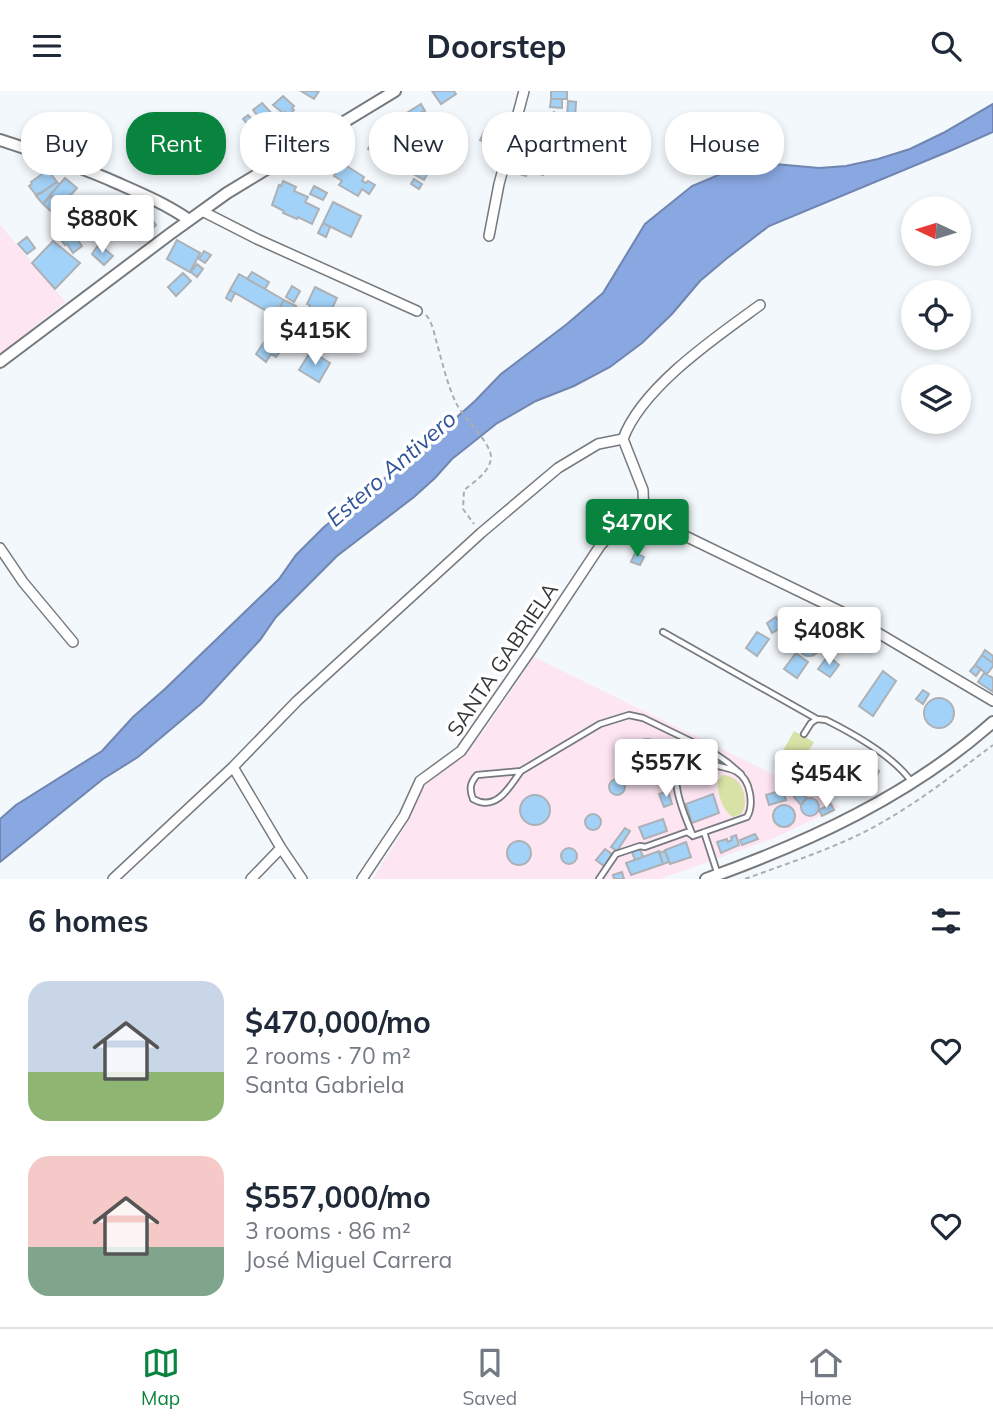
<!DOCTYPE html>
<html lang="en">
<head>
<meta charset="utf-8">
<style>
  :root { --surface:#fff; --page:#f6f6f7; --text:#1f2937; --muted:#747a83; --line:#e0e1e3; --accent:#08843e }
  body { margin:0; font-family:Mulish,sans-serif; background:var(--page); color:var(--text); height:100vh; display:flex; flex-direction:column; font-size:26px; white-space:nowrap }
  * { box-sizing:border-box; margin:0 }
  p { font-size:23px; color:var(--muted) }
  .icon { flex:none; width:38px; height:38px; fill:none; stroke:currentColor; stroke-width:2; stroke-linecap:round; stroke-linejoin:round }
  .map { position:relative; height:788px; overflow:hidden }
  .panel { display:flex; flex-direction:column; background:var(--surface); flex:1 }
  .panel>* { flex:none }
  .guide { position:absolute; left:21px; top:21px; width:952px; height:63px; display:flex; gap:14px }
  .needle { width:46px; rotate:274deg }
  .buttons { position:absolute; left:901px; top:105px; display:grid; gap:14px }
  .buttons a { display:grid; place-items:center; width:70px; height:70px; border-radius:50%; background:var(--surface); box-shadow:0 4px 10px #0003; font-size:35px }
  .price { position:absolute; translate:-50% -60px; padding:0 16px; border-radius:7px; background:#fff; color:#222; font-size:23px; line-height:46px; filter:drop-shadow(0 2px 4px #0008) }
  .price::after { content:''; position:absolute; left:50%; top:42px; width:21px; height:16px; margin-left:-10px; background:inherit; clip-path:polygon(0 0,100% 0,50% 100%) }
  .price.current { background:var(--accent); color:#fff }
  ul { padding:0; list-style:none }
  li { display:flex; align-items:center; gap:21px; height:175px; padding:0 28px }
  li span { display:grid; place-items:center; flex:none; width:196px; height:140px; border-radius:21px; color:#555 }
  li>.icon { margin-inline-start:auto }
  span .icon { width:84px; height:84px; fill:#fffc; stroke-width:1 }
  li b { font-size:30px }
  h2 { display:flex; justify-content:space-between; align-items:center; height:84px; padding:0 28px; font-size:30px }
  .tag { padding:0 24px; border-radius:28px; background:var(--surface); box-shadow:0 4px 10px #0003; font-size:24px; line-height:63px }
  .tag.current { background:var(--accent); color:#fff }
  header { display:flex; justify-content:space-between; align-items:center; height:91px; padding:0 28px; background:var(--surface); font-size:32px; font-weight:700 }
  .tabs { display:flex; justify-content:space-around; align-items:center; height:98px; border-top:2px solid var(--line); background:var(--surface); font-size:19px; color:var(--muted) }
  .tabs a { display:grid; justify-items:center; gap:4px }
  .tabs .current { color:var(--accent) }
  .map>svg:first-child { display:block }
  .industrial { fill:#fde6f2 }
  .green { fill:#d8e2a6 }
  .water { fill:#89a7e1; stroke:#7085af; stroke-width:2 }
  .building { fill:#a2d2f8; stroke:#adb1b5; stroke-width:2 }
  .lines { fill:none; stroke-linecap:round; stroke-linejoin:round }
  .service-casing { stroke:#767a7e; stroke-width:8 }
  .minor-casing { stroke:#767a7e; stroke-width:12 }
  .tertiary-casing { stroke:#767a7e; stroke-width:14 }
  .path { stroke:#abafb2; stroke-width:2; stroke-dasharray:5 3.5; stroke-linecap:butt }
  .service { stroke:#fff; stroke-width:4.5 }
  .minor { stroke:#fff; stroke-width:9 }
  .tertiary { stroke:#fff; stroke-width:10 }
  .labels { text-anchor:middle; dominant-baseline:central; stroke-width:7; stroke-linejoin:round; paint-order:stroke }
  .street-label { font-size:21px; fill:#353739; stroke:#fff }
  .water-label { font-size:23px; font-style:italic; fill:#315399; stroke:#fff }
</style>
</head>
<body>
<header><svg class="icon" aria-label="menu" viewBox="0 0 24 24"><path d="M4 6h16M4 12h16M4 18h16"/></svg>Doorstep<svg class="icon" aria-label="search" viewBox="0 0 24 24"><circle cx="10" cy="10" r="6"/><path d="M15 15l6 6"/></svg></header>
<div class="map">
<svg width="993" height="788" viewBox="0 0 993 788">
  <rect width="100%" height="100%" fill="#f3f8fc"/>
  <path class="industrial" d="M0,134L66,211L0,263Z
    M534,566L840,716L772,748L660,788H373L406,734L422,697L432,687L465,664L485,638Z"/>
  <path class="green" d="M794,640L814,651L793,687L774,676Z
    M723,684C740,685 748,703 744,718L741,723L733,726C723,720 716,701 718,689Z"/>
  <path class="water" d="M993,13V41L952,59L769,135L726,168L700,190L672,223L642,252L610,276L574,295L536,310L496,333L452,368L435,387L414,406L337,465L276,526L260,549L202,612L138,666L103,688L0,771V728L16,714L102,660L133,626L166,597L279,488L296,464L324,436L421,358L475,310L501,283L567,233L603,202L645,133L692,95L747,72H764L819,77L846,75L878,68L910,58L943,42Z"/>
  <path class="building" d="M301,0H319L314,8Z
    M432,0H454L456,3L441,13Z
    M551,0H567V8H551Z
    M283,5L294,15L292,17L294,19L289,25L285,21L284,23L273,14Z
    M551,8H562V17L550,16Z
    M568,10L576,11L575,28H567Z
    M262,12L274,25L277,22L284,31L265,47L256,35L262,30L253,19Z
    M421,13L425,20L422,21L428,30L423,35L424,38L413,45L412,42L404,47L397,36L394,38L391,32Z
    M554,21L562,27L553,38L545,32Z
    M248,24L257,34L252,39L243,28Z
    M491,34L502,40L500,43L504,45L496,61L485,55L486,52L480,49L487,35L490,37Z
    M375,46L378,49L379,47L402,61L391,78L384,74L387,69L368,58Z
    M403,47L408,51L402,59L397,55Z
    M524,62L548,70L543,84L528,79L526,85L517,82Z
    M416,66L432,75L424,89L404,78L411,67L414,69Z
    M342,72L364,86L362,90L366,92L368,90L375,94L369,103L362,98L358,105L339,94L342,90L334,85L337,80L335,79L337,76L339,77Z
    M48,79L57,91L40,103L39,102L36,104L29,95L32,93L31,91Z
    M65,87L77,97L62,114L50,104Z
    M414,88L422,93L419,98L411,93Z
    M283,90L296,96L294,100L308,106L305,111L319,118L312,133L298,126L297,128L283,122L284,120L272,114L279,94L281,95Z
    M57,91L59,94L43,113L36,105Z
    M314,95L327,102L323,109L310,103Z
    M50,105L61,115L54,123L43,113Z
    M77,105L94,114L82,137L64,128Z
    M333,111L361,125L351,146L323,132Z
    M139,116L141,119L144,116L148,122L145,124L150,131L152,129L156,134L144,143L135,132L132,134L128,129L131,127L129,124Z
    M116,122L122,127L105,144L100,138Z
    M323,132L330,136L326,146L318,142Z
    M71,140L82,155L73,162L67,153L65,154L62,150L65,148L63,145Z
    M27,146L35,157L27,163L18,153Z
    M177,149L200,162L190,181L167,168Z
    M53,150L80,172L55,198L32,172Z
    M99,153L113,165L104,174L92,163Z
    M204,160L211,164L205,172L199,168Z
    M197,173L203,178L197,186L191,181Z
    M252,181L269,191L265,198L247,188Z
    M183,182L191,190L176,205L168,196Z
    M239,183L284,209L275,225L230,199Z
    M292,195L300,200L294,211L286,206Z
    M315,196L337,207L329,224L324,221L322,225L308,219L310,214L307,213Z
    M230,199L235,202L231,210L226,207Z
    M284,209L296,215L287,232L275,225Z
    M267,247L282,258L276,266L271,263L266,271L256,263Z
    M311,260L330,272L319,291L299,279Z
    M635,462L644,466L640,474L631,471Z
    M776,526L782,536L772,542L767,532Z
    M822,528L834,533L831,540L820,536Z
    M757,541L769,548L757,565L746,557Z
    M798 554a11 11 0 1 1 22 0a11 11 0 1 1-22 0Z
    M985,559L993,565V572L982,564Z
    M796,562L808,571L797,587L784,578Z
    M982,564L993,572V575L987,583L975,574Z
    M828,565L839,574L830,586L818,578Z
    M975,574L981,578L976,585L970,580Z
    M883,580L896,590L873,625L859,615Z
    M984,582L993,587V601L978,591Z
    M923,599L929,603L923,613L916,608Z
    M924 622a15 15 0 1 1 30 0a15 15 0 1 1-30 0Z
    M634 661a13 13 0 1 1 26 0a13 13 0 1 1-26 0Z
    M854,668L879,680L874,691L849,678Z
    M609 696a8 8 0 1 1 16 0a8 8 0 1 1-16 0Z
    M783,699L786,709L769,714L766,704Z
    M668,700L672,713L664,716L659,703Z
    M800,700L807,707L801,714L794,706Z
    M713,703L719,722L692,732L686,713Z
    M520 719a15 15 0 1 1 30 0a15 15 0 1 1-30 0Z
    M801 716a9 9 0 1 1 18 0a9 9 0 1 1-18 0Z
    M831,713L834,719L822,725L819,719Z
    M773 725a11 11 0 1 1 22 0a11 11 0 1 1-22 0Z
    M585 731a8 8 0 1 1 16 0a8 8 0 1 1-16 0Z
    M663,728L667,740L644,748L639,736Z
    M625,737L630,740L617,760L611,756Z
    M755,743L758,748L742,754L740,749Z
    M736,744L739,754L721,762L717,751L727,748L728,751L732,749L731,746Z
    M507 762a12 12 0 1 1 24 0a12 12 0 1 1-24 0Z
    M686,751L691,766L670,773L665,759Z
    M561 765a8 8 0 1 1 16 0a8 8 0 1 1-16 0Z
    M605,758L612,763L604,775L596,769Z
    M640,758L643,766L635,769L632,761Z
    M659,760L663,773L631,784L626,772Z
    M665,760L669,771L663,773L659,762Z
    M622,781L624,788H614L613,784Z"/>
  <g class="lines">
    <g class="service-casing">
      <path id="service" d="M663,541L817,628
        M804,643L811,632L817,628L826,629C854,643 892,664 911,690
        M521,680C509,697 496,721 473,708C469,698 470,692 477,684L521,680L600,633L629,624L643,627L711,660L727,671L741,683
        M704,741L718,784
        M599,788L616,763L640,755L645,756L687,741L693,745L747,726C754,714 751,689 737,681C731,677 723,677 716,674C706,670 704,664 691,664C661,677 685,724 693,745"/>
    </g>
    <g class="minor-casing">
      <path id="minor" d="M202,120L257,148L417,220
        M489,145L499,93L524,0
        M644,425L643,399L623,348C642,296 716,246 760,214
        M0,457L23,491L73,551
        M233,676L281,757L302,788
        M113,788L233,676L297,610L481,442L558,377L598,353L623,348
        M251,788L281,757
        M362,788L404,725L420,690L461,660L531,559L600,455L619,433L644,425L846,523L993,610"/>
    </g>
    <g class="tertiary-casing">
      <path id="tertiary" d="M0,49C40,62 79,75 117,92C142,103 166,113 189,129
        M0,271L170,143L227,102L395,0
        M706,788C809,751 911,704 993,631"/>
    </g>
    <path class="path" d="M426,224C432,231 434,241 436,249C442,270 447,293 456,312C464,327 491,352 491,366C491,380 474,391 464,399L463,418L474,433
      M745,788C791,771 839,756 881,732C920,710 957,681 993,654"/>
    <use href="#service" class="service"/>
    <use href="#minor" class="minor"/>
    <use href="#tertiary" class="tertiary"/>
  </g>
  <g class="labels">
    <g class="street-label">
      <text transform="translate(502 568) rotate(-56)">SANTA GABRIELA</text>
    </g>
    <g class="water-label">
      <text transform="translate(391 377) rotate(-41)">Estero Antivero</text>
    </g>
  </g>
</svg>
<div class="buttons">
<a><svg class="needle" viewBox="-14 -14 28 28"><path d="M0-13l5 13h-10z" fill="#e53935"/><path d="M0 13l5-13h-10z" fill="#747a83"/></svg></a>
<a><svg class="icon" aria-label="locate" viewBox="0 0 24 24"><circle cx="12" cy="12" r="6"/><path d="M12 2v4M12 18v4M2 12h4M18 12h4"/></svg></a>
<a><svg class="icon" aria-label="layers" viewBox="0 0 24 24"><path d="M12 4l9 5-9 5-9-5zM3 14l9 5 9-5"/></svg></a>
</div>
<b class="price" style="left:102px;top:164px">$880K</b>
<b class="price" style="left:315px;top:276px">$415K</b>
<b class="price current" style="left:637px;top:468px">$470K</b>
<b class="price" style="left:829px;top:576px">$408K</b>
<b class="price" style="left:666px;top:708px">$557K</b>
<b class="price" style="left:826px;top:719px">$454K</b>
<div class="guide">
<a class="tag">Buy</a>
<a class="tag current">Rent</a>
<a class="tag">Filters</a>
<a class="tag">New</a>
<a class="tag">Apartment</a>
<a class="tag">House</a>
</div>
</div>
<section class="panel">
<h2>6 homes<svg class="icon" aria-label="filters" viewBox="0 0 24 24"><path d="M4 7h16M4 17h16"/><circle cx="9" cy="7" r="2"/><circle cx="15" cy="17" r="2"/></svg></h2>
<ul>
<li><span style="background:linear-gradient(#c9d6e8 65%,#8fb573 0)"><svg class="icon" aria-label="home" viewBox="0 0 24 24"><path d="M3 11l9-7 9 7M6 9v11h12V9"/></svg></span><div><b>$470,000/mo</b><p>2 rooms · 70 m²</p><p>Santa Gabriela</p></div><svg class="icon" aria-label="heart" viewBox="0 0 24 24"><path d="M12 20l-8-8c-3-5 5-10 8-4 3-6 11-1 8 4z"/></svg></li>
<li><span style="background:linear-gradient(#f6c9c9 65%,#7fa58c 0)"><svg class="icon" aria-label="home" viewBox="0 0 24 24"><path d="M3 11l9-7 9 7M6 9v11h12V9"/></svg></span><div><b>$557,000/mo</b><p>3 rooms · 86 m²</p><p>José Miguel Carrera</p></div><svg class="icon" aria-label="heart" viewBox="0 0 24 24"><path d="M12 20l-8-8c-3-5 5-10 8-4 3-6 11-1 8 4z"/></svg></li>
</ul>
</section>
<nav class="tabs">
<a class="current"><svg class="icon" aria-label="map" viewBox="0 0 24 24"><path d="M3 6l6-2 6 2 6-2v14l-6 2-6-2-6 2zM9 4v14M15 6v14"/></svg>Map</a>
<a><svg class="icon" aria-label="saved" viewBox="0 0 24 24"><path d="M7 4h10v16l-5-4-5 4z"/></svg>Saved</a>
<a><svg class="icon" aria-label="home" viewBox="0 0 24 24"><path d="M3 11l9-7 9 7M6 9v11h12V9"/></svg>Home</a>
</nav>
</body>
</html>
